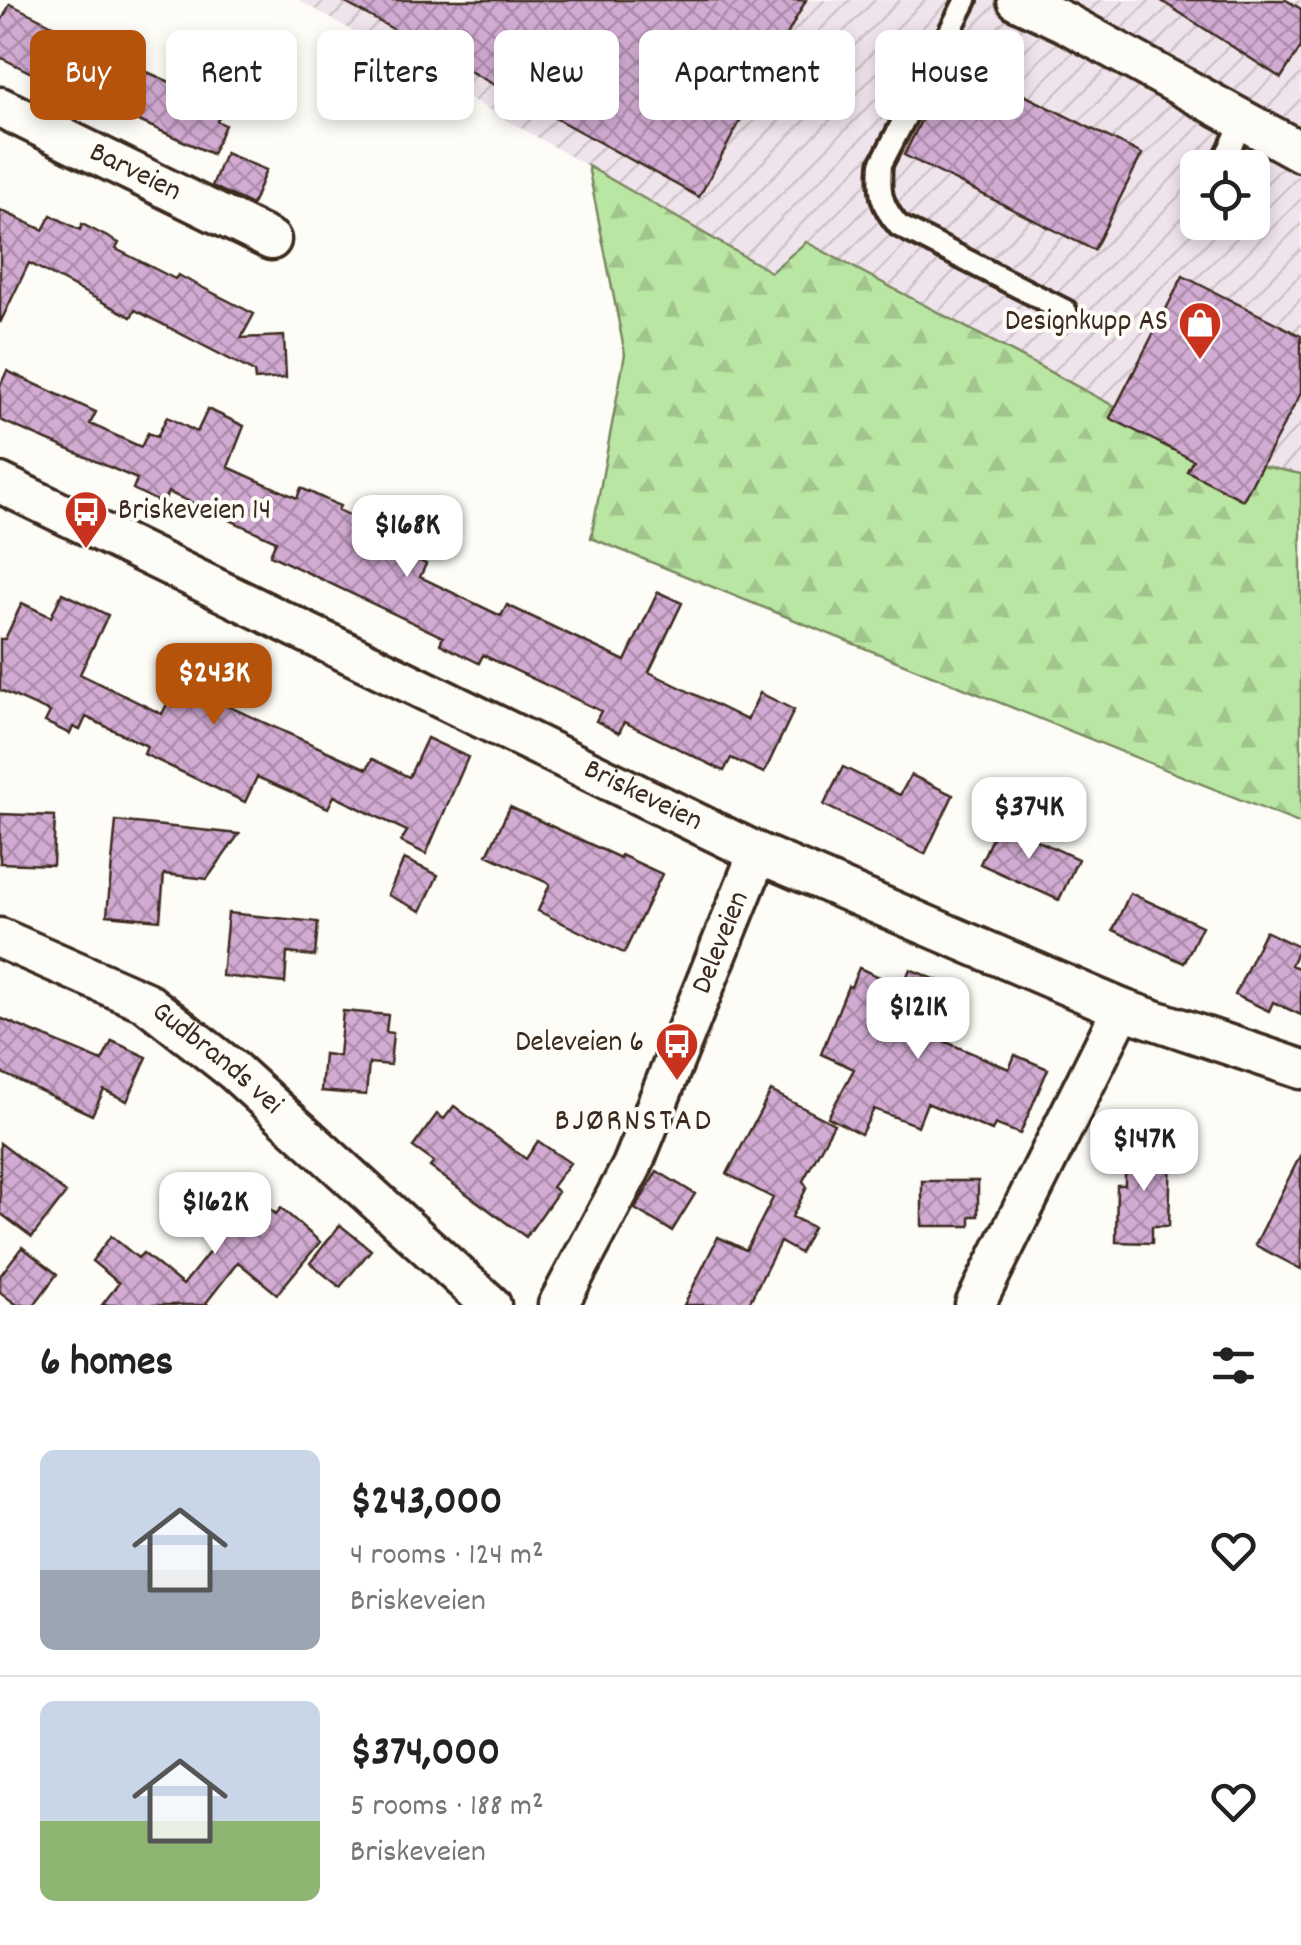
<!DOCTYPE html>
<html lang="en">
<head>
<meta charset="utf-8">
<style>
  :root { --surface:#fff; --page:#f2f2f2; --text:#222; --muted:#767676; --line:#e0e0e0; --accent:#b45309 }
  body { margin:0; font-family:Dekko,sans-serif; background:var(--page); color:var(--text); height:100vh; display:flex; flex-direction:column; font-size:38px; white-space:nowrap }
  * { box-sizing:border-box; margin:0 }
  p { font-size:32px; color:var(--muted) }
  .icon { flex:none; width:55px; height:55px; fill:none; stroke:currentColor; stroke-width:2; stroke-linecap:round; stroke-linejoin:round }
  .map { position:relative; height:1305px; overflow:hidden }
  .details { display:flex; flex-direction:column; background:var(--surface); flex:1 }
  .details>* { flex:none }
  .guide { position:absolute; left:30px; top:30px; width:1242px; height:90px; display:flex; gap:20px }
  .controls { position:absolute; left:1180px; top:150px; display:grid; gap:20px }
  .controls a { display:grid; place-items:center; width:90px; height:90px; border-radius:15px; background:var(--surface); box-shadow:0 5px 15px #0003; font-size:50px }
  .price { position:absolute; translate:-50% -85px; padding:0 22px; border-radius:20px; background:#fff; color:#222; font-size:32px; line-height:65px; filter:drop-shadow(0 2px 5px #0008) }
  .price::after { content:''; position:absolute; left:50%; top:60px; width:30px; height:22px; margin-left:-15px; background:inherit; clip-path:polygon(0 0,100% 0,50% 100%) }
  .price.on { background:var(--accent); color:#fff }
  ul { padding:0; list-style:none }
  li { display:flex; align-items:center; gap:30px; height:250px; padding:0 40px }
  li+li { border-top:2px solid var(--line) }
  li span { display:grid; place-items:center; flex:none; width:280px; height:200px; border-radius:15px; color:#555 }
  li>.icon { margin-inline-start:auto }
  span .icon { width:120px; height:120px; fill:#fffc; stroke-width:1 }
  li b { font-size:42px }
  h2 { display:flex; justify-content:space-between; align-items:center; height:120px; padding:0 40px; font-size:42px }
  .tag { padding:0 35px; border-radius:15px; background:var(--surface); box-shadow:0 5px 15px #0003; font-size:35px; line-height:90px }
  .tag.on { background:var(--accent); color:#fff }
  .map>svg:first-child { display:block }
  .industrial { fill:url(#industrial-furrows); fill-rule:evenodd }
  .forest { fill:url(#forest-firs); stroke:#7a8860; stroke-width:2.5 }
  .building { fill:url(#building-cross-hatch); stroke:#3b2a1e; stroke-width:2.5 }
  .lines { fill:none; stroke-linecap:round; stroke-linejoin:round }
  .service-casing { stroke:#3b2a1e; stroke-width:28 }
  .minor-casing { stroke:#3b2a1e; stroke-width:45 }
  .service { stroke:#fdfcf7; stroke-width:20 }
  .minor { stroke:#fdfcf7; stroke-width:38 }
  .labels { text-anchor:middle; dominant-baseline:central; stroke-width:8; stroke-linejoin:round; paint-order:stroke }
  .street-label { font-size:30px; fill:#3b2a1e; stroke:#fdfcf7 }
  .poi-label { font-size:30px; fill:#3b2a1e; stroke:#fdfcf7; text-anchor:end }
  .neighbourhood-label { font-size:32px; letter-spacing:2.5px; fill:#3b2a1e; stroke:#fdfcf7 }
</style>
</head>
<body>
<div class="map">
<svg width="1301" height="1305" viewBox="0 0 1301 1305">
  <defs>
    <pattern id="industrial-furrows" width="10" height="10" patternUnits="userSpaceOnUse" patternTransform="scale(2.5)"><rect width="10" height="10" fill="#f0e4ec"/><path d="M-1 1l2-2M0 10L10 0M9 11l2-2" fill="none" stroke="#cfc4ca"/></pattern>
    <pattern id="forest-firs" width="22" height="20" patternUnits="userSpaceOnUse" patternTransform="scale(2.5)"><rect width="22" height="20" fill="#bae6a3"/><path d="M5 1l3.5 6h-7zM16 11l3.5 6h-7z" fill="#a1c58c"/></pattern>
    <pattern id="building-cross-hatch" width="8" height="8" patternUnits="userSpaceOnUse" patternTransform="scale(2.5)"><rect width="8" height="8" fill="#d2abd3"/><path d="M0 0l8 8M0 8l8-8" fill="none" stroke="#ac8bab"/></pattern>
  </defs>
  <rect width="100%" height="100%" fill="#fdfcf7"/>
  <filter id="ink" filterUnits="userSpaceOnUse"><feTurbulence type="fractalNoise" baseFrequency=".01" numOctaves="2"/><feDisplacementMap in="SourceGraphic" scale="20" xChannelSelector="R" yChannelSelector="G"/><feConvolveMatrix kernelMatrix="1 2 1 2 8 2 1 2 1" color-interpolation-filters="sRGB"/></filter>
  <g filter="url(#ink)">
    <path class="industrial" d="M299,0H1301V474L1206,455L771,272ZM1198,168H1252V222H1198Z"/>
    <path class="forest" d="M588,166L771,272L806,242L1206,455L1301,474V824L591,538L625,354Z"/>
    <path class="building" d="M340,0H806L699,197Z
      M1160,0H1286L1301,9V47L1281,78Z
      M10,4L89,43L65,90L0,57V24Z
      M952,59L1142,154L1094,250L904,155Z
      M147,72L225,106L217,121L225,125L212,154L128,116Z
      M225,153L266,170L252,205L212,186Z
      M0,210L43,230L51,215L80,230L82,224L119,243L116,249L175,279L178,275L254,314L241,338L284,336L286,378L255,380L254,372L135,310L131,317L29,263L0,323Z
      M1183,276L1301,336V393L1243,500L1187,471L1193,460L1110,418Z
      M7,371L96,412L90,424L141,447L148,433L157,437L167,417L197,432L208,409L244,426L228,467L297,498L301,488L340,506L338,510L396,537L391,547L426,564L420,577L501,616L507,605L625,661L658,592L682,603L649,672L747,720L760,693L794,710L764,773L731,758L724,771L624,722L619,733L596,721L601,711L483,655L479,663L440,644L443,637L270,555L276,541L168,492L163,504L133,489L137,479L0,420V386Z
      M62,593L108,615L80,674L162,714L182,674L203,684L222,644L246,655L223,704L367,769L372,759L409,777L427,738L468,757L426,854L401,842L407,831L334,796L328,808L257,777L245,802L144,754L147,746L86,717L80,730L73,727L70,734L45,722L50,712L0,690V639H5L22,603L51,617Z
      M843,767L900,795L911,775L953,795L925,854L824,805Z
      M510,807L620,858L621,855L662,874L624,953L538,911L550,884L487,855Z
      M0,814L55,816L53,865L0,863Z
      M116,821L239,834L207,879L164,874L160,920L107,915Z
      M999,823L1078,859L1059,900L980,864Z
      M404,859L438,875L421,911L388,895Z
      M1130,893L1202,926L1184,963L1113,930Z
      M228,913L318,922L315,956L287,953L285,983L222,976Z
      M1265,931L1299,947L1291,965L1301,969V1015L1273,1002L1269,1011L1235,995Z
      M859,968L902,987L910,969L939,981L918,1030L1009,1069L1015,1055L1048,1069L1020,1134L995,1124L992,1131L927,1103L918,1126L874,1109L861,1134L828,1117L854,1069L821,1054L848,986L851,987Z
      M343,1011L388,1015L386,1032L393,1033L390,1065L369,1063L366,1095L321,1091L324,1054L339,1056Z
      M0,1018L102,1061L112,1041L147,1057L127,1101L104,1090L92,1115L0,1072Z
      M771,1091L834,1124L803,1181L807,1187L792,1217L813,1227L800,1253L780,1242L748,1305H684L718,1237L746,1250L773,1198L727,1174Z
      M454,1106L526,1159L538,1141L570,1163L552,1187L558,1192L526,1237L430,1167L434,1162L413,1147L437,1114L444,1119Z
      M0,1143L66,1193L32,1237L0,1213Z
      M1125,1146L1171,1147L1169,1226H1152V1243L1116,1242L1117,1185H1125Z
      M1301,1154V1269L1255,1245Z
      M657,1171L695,1194L672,1231L635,1209Z
      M922,1181H978V1216H970V1226H922Z
      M240,1184L276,1214L281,1208L320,1242L277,1294L238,1262L206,1303L208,1305H102L119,1283L92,1261L111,1236L138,1258L143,1253L183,1285L226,1231L211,1219Z
      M340,1225L371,1250L340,1287L310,1263Z
      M22,1247L57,1274L34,1305H17L0,1292V1276Z"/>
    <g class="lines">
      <g class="service-casing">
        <path id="service" d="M966,0L881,164C879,191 880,205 899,226L1066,311
          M1220,168L1243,121"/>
      </g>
      <g class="minor-casing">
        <g id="minor">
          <path d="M1017,0L1064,22L1301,152"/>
          <path id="s1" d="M0,107L271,240"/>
          <path id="s2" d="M0,483L758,853L1122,1009L1301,1069"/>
          <path id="s3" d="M0,938L146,1002L234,1071L491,1305"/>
          <path id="s4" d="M558,1305L632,1166L758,853"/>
          <path d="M975,1305L1122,1009"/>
        </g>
      </g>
      <use href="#service" class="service"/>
      <use href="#minor" class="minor"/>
    </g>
  </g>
  <defs>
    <g id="shop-pin" transform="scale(2.25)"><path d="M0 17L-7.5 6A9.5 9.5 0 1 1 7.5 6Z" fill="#c8321e" stroke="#fdfcf7"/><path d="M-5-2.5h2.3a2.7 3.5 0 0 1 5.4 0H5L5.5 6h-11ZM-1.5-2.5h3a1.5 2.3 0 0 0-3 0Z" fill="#fff"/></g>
    <g id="bus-pin" transform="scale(2.25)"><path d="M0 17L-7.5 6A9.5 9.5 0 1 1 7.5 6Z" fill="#c8321e" stroke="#fdfcf7"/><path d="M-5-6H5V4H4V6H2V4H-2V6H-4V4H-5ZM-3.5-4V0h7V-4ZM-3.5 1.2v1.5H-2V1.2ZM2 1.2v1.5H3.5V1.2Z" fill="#fff"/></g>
  </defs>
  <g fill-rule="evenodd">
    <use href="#shop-pin" x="1200" y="323"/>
    <use href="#bus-pin" x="86" y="512"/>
    <use href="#bus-pin" x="677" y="1044"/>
  </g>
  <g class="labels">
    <g class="street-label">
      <text stroke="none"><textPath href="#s1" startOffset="150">Barveien</textPath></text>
      <text stroke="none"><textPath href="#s2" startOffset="715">Briskeveien</textPath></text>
      <text stroke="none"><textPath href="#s4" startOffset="398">Deleveien</textPath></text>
      <text stroke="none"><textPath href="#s3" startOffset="250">Gudbrands vei</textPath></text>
    </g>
    <g class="poi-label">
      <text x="1168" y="323">Designkupp AS</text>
      <text x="118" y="512" text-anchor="start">Briskeveien 14</text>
      <text x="644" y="1044">Deleveien 6</text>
    </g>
    <g class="neighbourhood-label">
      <text x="634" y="1123">BJØRNSTAD</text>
    </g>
  </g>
</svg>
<div class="controls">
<a><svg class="icon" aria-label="locate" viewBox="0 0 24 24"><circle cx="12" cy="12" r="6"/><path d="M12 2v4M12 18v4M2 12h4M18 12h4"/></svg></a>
</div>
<b class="price" style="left:407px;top:580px">$168K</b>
<b class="price on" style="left:214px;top:728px">$243K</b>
<b class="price" style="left:1029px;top:862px">$374K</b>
<b class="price" style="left:918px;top:1062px">$121K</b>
<b class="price" style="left:1144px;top:1194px">$147K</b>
<b class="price" style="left:215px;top:1257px">$162K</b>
<div class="guide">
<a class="tag on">Buy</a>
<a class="tag">Rent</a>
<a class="tag">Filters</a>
<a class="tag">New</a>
<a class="tag">Apartment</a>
<a class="tag">House</a>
</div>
</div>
<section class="details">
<h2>6 homes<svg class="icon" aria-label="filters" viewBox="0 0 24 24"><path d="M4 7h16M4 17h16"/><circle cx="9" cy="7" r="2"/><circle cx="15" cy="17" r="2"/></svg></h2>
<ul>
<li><span style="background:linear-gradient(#c9d6e8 60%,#9aa5b1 0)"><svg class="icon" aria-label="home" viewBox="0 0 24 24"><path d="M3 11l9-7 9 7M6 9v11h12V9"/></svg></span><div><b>$243,000</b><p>4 rooms · 124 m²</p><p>Briskeveien</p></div><svg class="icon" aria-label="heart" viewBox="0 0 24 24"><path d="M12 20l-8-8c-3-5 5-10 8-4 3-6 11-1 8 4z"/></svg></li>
<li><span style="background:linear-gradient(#c9d6e8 60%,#8fb573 0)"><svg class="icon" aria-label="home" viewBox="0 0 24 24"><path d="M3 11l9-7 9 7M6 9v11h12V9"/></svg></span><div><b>$374,000</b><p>5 rooms · 188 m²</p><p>Briskeveien</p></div><svg class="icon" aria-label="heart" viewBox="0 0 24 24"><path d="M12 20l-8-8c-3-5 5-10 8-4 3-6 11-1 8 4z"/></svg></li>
</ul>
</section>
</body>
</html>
